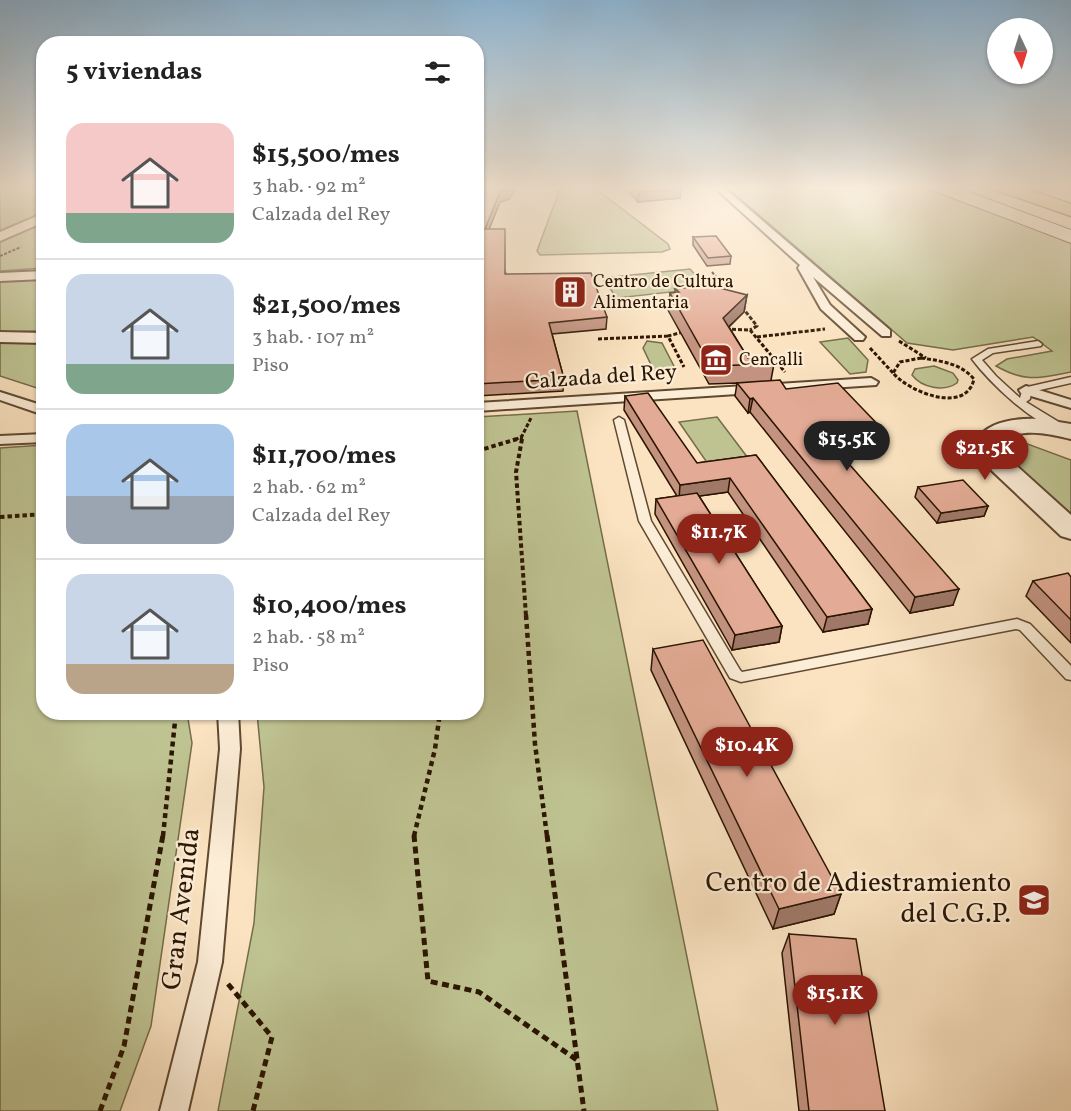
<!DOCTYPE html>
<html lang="es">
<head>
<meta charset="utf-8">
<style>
  :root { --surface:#fff; --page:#f2f2f2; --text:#222; --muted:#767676; --line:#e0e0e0; --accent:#8f2418 }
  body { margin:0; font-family:Vollkorn,serif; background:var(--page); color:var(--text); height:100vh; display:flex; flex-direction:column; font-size:22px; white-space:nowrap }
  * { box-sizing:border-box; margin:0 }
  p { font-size:20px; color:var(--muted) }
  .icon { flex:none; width:33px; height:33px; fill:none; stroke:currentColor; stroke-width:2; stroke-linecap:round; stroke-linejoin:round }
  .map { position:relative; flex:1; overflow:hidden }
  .drawer { position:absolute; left:36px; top:36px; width:448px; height:684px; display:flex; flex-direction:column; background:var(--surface); border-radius:24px; box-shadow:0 2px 4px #0004 }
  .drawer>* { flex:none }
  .needle { width:39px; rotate:176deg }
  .buttons { position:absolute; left:987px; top:18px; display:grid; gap:12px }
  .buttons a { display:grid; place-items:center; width:66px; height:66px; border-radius:50%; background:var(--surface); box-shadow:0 2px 4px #0004; font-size:30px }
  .price { position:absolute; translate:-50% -51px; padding:0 14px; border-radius:21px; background:var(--accent); color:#fff; font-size:20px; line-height:39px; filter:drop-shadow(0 2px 3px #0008) }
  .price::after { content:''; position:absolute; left:50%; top:36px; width:18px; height:14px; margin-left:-9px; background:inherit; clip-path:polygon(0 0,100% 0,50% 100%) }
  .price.active { background:#222; color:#fff }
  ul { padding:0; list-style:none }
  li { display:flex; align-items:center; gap:18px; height:150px; padding:0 30px }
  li+li { border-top:2px solid var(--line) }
  li span { display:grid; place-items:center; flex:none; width:168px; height:120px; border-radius:18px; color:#555 }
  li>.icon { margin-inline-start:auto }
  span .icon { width:72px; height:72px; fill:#fffc; stroke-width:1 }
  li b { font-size:26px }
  h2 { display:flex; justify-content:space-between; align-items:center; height:72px; padding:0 30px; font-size:26px }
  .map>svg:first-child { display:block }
  .green { fill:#bfc392; stroke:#756c49; stroke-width:1.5 }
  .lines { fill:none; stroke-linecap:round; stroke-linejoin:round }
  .service-casing { stroke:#5f4830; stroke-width:3 }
  .pedestrian-casing { stroke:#5f4830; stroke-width:4 }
  .minor-casing { stroke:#5f4830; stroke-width:4 }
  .tertiary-casing { stroke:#5f4830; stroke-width:4 }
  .secondary-casing { stroke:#2b1500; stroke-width:2 }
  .motorway-casing { stroke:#2b1500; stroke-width:3 }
  .path-far4 { stroke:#2b1500; stroke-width:2; stroke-dasharray:3 1.5; stroke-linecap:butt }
  .path-far3 { stroke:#2b1500; stroke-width:3; stroke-dasharray:4 2; stroke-linecap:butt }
  .path-far2 { stroke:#2b1500; stroke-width:4; stroke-dasharray:4.5 3; stroke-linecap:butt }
  .path-far1 { stroke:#2b1500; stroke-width:4.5; stroke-dasharray:5 4; stroke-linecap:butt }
  .path { stroke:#2b1500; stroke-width:5; stroke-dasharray:7 4.5; stroke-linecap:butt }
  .service { fill:#fcedd7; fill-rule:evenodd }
  .pedestrian { fill:#fcedd7; fill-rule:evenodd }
  .minor { fill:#fcedd7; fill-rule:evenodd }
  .tertiary { fill:#fcedd7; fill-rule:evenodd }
  .secondary { fill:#fcedd7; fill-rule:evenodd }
  .motorway { fill:#eec280; fill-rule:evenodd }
  .wall { fill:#c39380; stroke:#2b1500; stroke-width:1.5 }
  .shaded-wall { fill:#9f7868; stroke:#2b1500; stroke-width:1.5 }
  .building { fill:#e3ab95; stroke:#2b1500; stroke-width:1.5 }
  .labels { text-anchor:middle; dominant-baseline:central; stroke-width:4.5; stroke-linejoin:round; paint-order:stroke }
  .far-poi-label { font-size:18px; fill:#2b1500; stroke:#fcedd7; text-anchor:start }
  .street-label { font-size:22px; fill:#2b1500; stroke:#fcedd7 }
  .near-poi-label { font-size:27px; fill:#2b1500; stroke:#fcedd7; text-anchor:end }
  .near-street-label { font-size:27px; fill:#2b1500; stroke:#fcedd7 }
</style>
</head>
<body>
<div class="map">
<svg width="1071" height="1111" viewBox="0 0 1071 1111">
  <rect width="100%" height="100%" fill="#fbe3c1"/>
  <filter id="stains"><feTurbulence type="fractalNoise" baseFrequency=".00333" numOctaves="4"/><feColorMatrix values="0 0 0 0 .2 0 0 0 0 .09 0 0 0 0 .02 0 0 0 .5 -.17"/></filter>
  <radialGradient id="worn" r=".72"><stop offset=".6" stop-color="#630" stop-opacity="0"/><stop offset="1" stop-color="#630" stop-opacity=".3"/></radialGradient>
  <path class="green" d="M0,186H43V268L0,271Z
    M561,186H592L668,244L670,249L662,252L540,255L537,251Z
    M733,186H769L790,190L818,186H895L935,190L1071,240V372C1039,378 1026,383 996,366L1007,359L1052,351L1033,337L953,350L907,343L728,188Z
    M690,269L707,288L617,298L602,278Z
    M43,277V331L0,332V281Z
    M848,338L868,360L866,372L850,374L820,342Z
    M0,340L43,341V390L0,376Z
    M647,341L662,343L676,370L654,371L643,348Z
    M934,366L953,373L958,380L957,383C944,392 922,388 912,375L915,369Z
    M577,411L718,1111H218L254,923L264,787L257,713L477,712V417Z
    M717,417L748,458L708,464L679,422Z
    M1006,439H1014L1071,460V514L1007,457L1004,443Z
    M43,445L44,712L187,713L192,743L151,1026L120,1111H0V448Z"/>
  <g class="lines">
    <g class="service-casing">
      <path id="service" d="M1038,341L1042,344L1041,346L993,353L982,360L996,376L1020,398L1023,388L1071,377V383L1031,392L1030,399L1026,402L1062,424V428C1038,431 986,378 972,359L988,349Z
        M619,417L624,420L651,521L740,670L742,672L1017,619L1030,624L1071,666V680L1066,679L1020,630L1016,629L741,682L730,678L639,521L614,420Z"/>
    </g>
    <g class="pedestrian-casing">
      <path id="pedestrian" d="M713,186H722L890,330V336H882L813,277L830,305L865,337L863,340H855L821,309L798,268L800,265Z
        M871,378L878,382L876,385L477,411V403Z
        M1026,386L1071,400V408L1021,393L1019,390Z
        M0,392L44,406V415L0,400Z
        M44,434V442L0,444V436Z
        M218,712H238L240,749L222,962L188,1111H160L198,962L220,749Z"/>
    </g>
    <g class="minor-casing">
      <path id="minor" d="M44,213V222L0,241V232Z
        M44,271V279L0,281V273Z
        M0,332L44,333V343L0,342Z"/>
    </g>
    <g class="tertiary-casing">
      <path id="tertiary" d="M1040,419L1071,424V439C1049,434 1022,427 1002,441L1009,459L1071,515V539L1061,536L988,467L977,439C990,420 1019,418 1040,419Z"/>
    </g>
    <g class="secondary-casing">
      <path id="secondary" d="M929,186H953L1071,230V243L932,190Z"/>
    </g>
    <g class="motorway-casing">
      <path id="motorway" d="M993,186H1018L1071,204V216L996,190Z"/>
    </g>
    <path class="path-far4" d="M0,256L21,247
      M712,272L729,292"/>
    <path class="path-far3" d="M742,307L757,326L750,330
      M726,329L750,330L785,372
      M683,332L668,336L684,367
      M757,337L825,329
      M598,339L668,336
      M899,341L926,358
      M870,348L893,373
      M921,358C941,361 960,363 974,379C966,415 909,392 893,373L900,362Z
      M515,440L522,436L531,418
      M521,440L522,436"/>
    <path class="path-far2" d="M522,439L516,472L526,616
      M477,451L517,439
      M0,517L44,514"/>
    <path class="path-far1" d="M526,615L535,744L547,836
      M163,836L176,712
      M414,836L435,749L440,712"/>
    <path class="path" d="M414,835L428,981L479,992L577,1060
      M547,835L584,1111
      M228,984L272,1037L253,1111
      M100,1111L124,1046L163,835"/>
    <use href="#service" class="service"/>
    <use href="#pedestrian" class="pedestrian"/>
    <use href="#minor" class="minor"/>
    <use href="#tertiary" class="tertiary"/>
    <use href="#secondary" class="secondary"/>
    <use href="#motorway" class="motorway"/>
  </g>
  <path class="wall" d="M477,186L509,199L500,202L489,229L506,274L607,317L606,329L552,334L564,379L563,391L477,396Z
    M624,186H678L681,189L680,198L638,202Z
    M693,237L731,256L730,264L707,266L693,245Z
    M675,289L747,295L744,312L729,327L748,358L774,364L771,380L881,447L839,453L953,605L910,613L750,412L748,413L735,396L737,383L709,384L668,310L670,293H675Z
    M625,396L697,463L756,455L872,609L868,624L823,632L728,492L699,496L782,626L779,642L732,650L655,514L656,499L677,496L624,410Z
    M918,487L988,506L984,516L937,523L915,497Z
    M1071,577V643L1026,596L1033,581Z
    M653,649L841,894L834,914L773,929L651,670Z
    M789,934L885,1111H799L782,953Z"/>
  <path class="shaded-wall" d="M511,186H518L509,199L500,202L485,239V229L500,192Z
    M681,189L680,198L638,202L639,192Z
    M747,295L744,312L720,335L723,318Z
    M753,398L750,412L748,413L750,399Z
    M885,432L881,447L825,455L828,440Z
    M730,478L728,492L679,499L680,485Z
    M988,506L984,516L937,523L941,513Z
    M959,589L953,605L910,613L915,597Z
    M872,609L868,624L823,632L827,617Z
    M782,626L779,642L732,650L735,635Z
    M841,894L834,914L773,929L779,909Z"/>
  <path class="building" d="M477,186H511L509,189L500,192L485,229H505V274L591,273L607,317L549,323L564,379L477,384Z
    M633,186H678L681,189L639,192Z
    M716,236L731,256L708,258L693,237Z
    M708,285L747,295L723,318L748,358L769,356L774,364L711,366L670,293L679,292L675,289Z
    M780,380L786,389L838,383L885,432L828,440L959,589L915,597L753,398L750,399L737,383Z
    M648,393L697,463L756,455L872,609L827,617L730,478L680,485L625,396Z
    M963,480L988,506L941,513L918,487Z
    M697,493L782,626L735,635L656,499Z
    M1068,573L1071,577V620L1033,581Z
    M703,640L841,894L779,909L653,649Z
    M789,934L856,939L885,1111H809Z"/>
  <linearGradient id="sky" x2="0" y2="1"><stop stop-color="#8db7d7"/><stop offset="0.55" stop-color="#fdf2e3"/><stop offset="1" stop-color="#fdf2e3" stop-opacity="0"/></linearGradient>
  <rect width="1071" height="341" fill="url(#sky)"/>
  <defs>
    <g id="building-square" transform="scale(1.725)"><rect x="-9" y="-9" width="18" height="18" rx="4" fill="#8f2418" stroke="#fcedd7"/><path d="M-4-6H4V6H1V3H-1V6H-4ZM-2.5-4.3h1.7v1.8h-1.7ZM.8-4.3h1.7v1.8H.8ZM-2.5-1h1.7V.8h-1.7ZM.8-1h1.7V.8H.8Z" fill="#fff"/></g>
    <g id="museum-square" transform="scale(1.725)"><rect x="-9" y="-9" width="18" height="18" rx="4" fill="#8f2418" stroke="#fcedd7"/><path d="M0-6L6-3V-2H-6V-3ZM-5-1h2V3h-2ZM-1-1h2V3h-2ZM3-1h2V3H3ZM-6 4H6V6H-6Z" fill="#fff"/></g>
    <g id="school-square" transform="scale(1.725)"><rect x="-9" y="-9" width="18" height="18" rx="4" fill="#8f2418" stroke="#fcedd7"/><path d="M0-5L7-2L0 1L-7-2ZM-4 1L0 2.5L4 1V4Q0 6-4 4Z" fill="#fff"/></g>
  </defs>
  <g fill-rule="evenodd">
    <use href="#building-square" x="570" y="292"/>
    <use href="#museum-square" x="716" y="360"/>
    <use href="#school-square" x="1034" y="900"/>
  </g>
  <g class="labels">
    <g class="far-poi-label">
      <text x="593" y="282">Centro de Cultura<tspan x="593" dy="21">Alimentaria</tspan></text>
      <text x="739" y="360">Cencalli</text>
    </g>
    <g class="street-label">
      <text transform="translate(601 378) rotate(-4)">Calzada del Rey</text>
    </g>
    <g class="near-poi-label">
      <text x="1011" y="884">Centro de Adiestramiento<tspan x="1011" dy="31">del C.G.P.</tspan></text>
    </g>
    <g class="near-street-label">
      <text transform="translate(182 909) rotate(-83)">Gran Avenida</text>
    </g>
  </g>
  <rect width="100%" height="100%" filter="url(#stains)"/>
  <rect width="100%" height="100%" fill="url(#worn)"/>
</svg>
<div class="buttons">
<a><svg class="needle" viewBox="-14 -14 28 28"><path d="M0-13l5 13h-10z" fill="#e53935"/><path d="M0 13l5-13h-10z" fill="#767676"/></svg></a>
</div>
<b class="price active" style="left:847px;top:472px">$15.5K</b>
<b class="price" style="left:985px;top:481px">$21.5K</b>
<b class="price" style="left:719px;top:565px">$11.7K</b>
<b class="price" style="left:747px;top:778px">$10.4K</b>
<b class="price" style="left:835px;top:1026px">$15.1K</b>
<section class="drawer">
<h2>5 viviendas<svg class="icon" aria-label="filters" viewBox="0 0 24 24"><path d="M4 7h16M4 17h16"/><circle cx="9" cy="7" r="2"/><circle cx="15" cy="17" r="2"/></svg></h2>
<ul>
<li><span style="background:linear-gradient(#f6c9c9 75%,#7fa58c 0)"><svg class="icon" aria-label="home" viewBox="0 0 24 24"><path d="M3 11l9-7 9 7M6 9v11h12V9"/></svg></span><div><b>$15,500/mes</b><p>3 hab. · 92 m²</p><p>Calzada del Rey</p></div></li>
<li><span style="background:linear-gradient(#c9d6e8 75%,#7fa58c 0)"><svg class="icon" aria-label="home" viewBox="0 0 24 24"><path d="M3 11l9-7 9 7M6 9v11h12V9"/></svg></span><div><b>$21,500/mes</b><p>3 hab. · 107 m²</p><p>Piso</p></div></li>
<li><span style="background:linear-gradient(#a9c7e8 60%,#9aa5b1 0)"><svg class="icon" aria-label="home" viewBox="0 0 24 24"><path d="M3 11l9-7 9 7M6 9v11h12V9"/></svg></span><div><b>$11,700/mes</b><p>2 hab. · 62 m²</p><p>Calzada del Rey</p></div></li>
<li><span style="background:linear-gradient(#c9d6e8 75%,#b9a48a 0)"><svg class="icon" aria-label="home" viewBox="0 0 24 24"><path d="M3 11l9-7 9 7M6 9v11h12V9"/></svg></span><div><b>$10,400/mes</b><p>2 hab. · 58 m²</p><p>Piso</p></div></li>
</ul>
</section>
</div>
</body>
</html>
